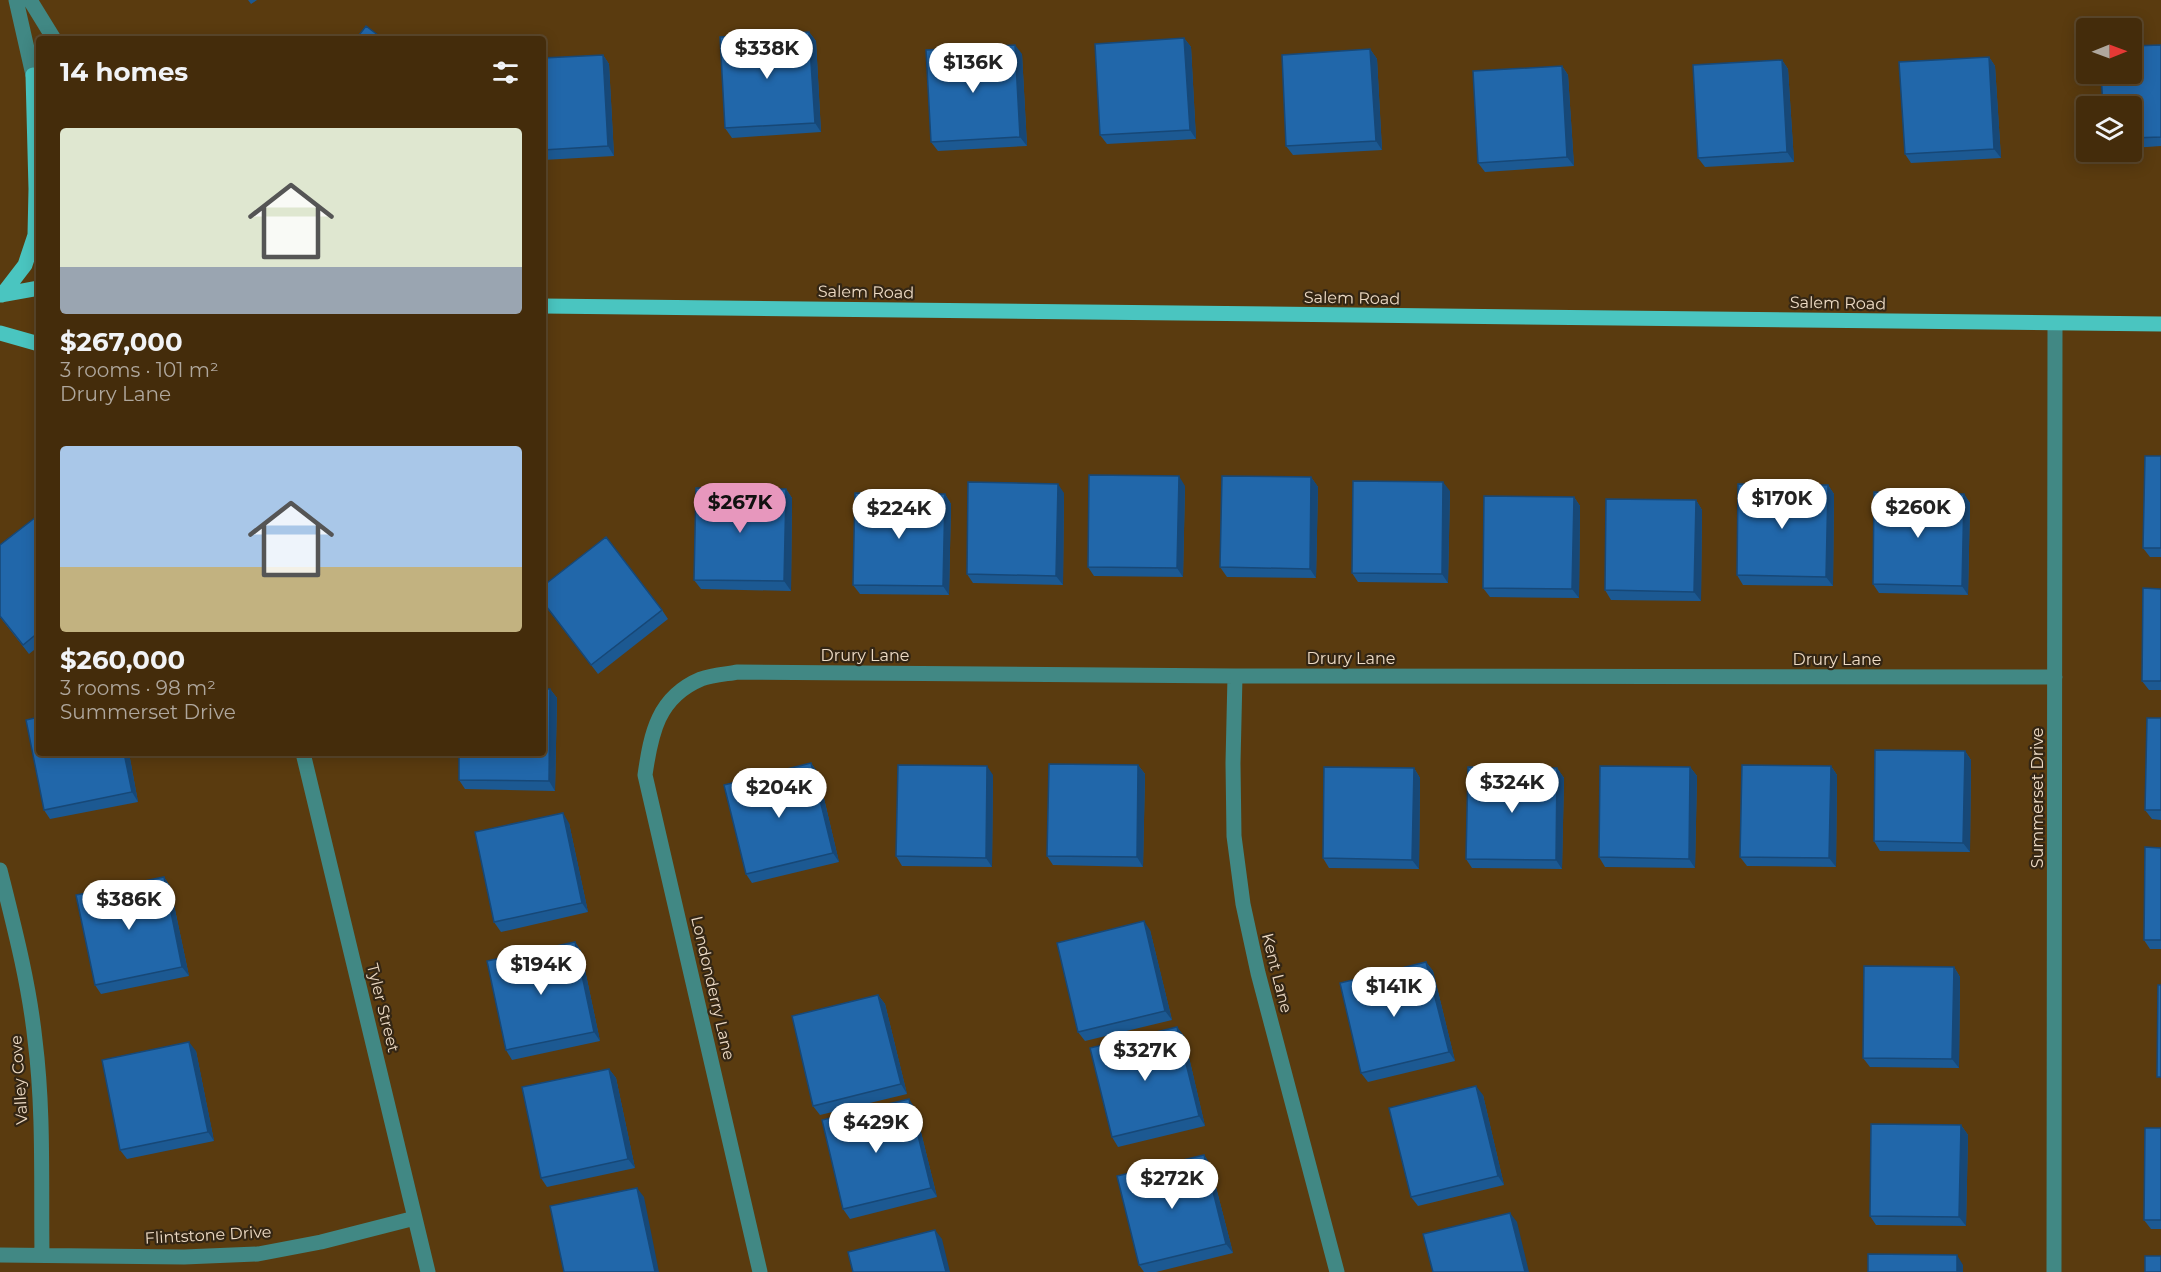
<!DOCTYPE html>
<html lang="en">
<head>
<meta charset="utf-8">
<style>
  :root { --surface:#442c0b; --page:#4e3819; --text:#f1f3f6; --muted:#afa79d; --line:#5c482c; --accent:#e797bd }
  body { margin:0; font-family:Montserrat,sans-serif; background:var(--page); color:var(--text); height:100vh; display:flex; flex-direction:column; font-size:22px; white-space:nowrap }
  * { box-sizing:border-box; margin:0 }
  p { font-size:20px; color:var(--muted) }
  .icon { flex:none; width:33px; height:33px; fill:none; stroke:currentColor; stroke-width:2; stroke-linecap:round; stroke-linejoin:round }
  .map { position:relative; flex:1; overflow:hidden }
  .details { position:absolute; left:36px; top:36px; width:510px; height:720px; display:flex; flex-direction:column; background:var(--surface); border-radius:6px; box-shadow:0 3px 15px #0003,0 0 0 2px var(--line) }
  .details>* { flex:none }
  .needle { width:39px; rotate:89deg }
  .fabs { position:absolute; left:2076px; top:18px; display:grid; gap:12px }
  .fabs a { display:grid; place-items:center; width:66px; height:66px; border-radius:6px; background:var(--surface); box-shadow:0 3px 15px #0003,0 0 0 2px var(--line); font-size:30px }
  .price { position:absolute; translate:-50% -51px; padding:0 14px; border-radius:21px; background:#fff; color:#222; font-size:20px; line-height:39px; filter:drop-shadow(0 2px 3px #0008) }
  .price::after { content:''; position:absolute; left:50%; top:36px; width:18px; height:14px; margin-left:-9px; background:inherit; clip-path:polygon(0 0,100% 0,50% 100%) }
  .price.selected { background:var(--accent); color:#111 }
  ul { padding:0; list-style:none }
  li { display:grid; align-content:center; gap:12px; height:318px; padding:0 24px }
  li span { display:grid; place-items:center; height:186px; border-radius:6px; color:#555 }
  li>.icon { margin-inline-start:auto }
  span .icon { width:108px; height:108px; fill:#fffc; stroke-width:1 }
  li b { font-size:26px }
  h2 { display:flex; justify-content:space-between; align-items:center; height:72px; padding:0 24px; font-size:26px }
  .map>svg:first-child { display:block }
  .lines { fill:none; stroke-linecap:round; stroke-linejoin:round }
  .minor { stroke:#418884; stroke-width:15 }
  .major { stroke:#4ac5c0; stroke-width:15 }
  .wall { fill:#1c5992 }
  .shaded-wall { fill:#174877 }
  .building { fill:#2167aa; stroke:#174877; stroke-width:1.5 }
  .labels { text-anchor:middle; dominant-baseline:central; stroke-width:4.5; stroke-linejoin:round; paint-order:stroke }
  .street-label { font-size:16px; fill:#eedbc5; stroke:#342614 }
</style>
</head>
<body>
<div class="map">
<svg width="2161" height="1272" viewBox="0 0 2161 1272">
  <rect width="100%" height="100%" fill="#5a3b0f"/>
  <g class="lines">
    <path class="minor" d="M16,0L33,75L38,87
      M30,0L54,39
      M1235,676L1233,763L1234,836L1243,904L1258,973L1337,1272
      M303,753L428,1272
      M0,870C14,926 29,983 35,1040C44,1111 41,1184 42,1255
      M0,1255L184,1257L258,1254L321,1242L415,1218
      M760,1272L645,775C651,733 658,697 701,679C712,675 727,674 738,672L1235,676L2055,677
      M2054,1272L2055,324"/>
    <path class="major" d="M0,295L39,288
      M2,295L25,265L35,235L36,189L33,75
      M543,306L2161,324
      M0,333L39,344"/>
  </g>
  <path class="wall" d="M248,0H257L251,4Z
    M809,32L816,41L821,132L732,138L725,128Z
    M1184,38L1191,47L1196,139L1107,144L1100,135Z
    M2161,45V146L2132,148V106Z
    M1370,49L1377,59L1382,150L1293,155L1286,146Z
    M1022,54L1027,146L938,151L931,142Z
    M603,55L609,64L614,156L543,160V58Z
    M1989,57L1995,66L2001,158L1911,163L1905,154Z
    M1782,60L1788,69L1794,162L1705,167L1698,158Z
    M1562,66L1568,75L1574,166L1485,172L1478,163Z
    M2161,456V557H2150L2143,548Z
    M1311,477L1318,487L1316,578L1227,577L1220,567Z
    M1828,485L1834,494L1833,586L1743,585L1737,575Z
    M1185,486L1183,577L1094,576L1088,567Z
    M786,489L792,498L791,591L701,589L694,580Z
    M1450,491L1448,583L1358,582L1352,573Z
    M1064,493L1063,585L973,583L967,574Z
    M945,494L951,504L949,595L860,594L853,585Z
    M1964,494L1970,503L1968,595L1879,593L1873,584Z
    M1574,497L1580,506L1579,598L1490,597L1483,588Z
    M1696,500L1702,510L1701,601L1611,600L1605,590Z
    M39,521V646L29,654L0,617V545Z
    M543,586L662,610L668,619L598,674L543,603Z
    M2161,589V690H2149L2142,681Z
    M550,689L557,698L555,791L465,789L459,780Z
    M2161,718V820L2152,819L2145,810Z
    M1965,751L1971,760L1970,852L1880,851L1874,841Z
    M39,753H129L138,802L50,819L44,810Z
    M811,763L818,773L839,862L752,883L746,874Z
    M1138,765L1145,774L1143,867L1053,865L1047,856Z
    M1831,766L1837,775L1836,867L1747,866L1740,857Z
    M1690,767L1697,776L1695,868L1605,867L1599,857Z
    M1414,768L1420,778L1419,869L1329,868L1323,858Z
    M1557,768L1564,778L1562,869L1472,868L1466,859Z
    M993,775L992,867L902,866L896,856Z
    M569,823L588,912L501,932L494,922Z
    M2161,848V949H2150L2144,940Z
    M164,877L170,886L189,976L101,994L95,985Z
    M1150,930L1172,1020L1085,1041L1078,1032Z
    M575,942L581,951L600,1041L512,1060L506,1050Z
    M1426,962L1433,971L1455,1061L1368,1082L1361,1073Z
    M1954,967L1960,977L1959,1068L1870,1067L1863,1058Z
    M878,995L885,1004L907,1094L820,1115L813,1106Z
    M1177,1027L1184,1036L1205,1126L1118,1147L1112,1137Z
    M196,1051L214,1141L127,1159L120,1150Z
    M609,1069L616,1078L635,1168L547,1187L541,1178Z
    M1483,1095L1504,1185L1418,1206L1411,1197Z
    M915,1108L937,1197L850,1219L843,1209Z
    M1961,1125L1968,1135L1966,1226L1876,1225L1870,1216Z
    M2161,1128V1229H2151L2144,1220Z
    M1204,1155L1210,1164L1233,1253L1156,1272H1144L1139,1265Z"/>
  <path class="shaded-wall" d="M809,32L816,41L821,132L815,123Z
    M1184,38L1191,47L1196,139L1190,130Z
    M1015,45L1022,54L1027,146L1020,137Z
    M1370,49L1377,59L1382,150L1376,141Z
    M603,55L609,64L614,156L608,146Z
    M1989,57L1995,66L2001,158L1994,149Z
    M1782,60L1788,69L1794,162L1787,152Z
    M1562,66L1568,75L1574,166L1567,157Z
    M1179,476L1185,486L1183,577L1177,568Z
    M1311,477L1318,487L1316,578L1310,569Z
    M1443,482L1450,491L1448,583L1442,574Z
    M1058,484L1064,493L1063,585L1056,576Z
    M1828,485L1834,494L1833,586L1826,577Z
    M786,489L792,498L791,591L784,581Z
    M945,494L951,504L949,595L943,586Z
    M1964,494L1970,503L1968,595L1962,586Z
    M1574,497L1580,506L1579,598L1572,589Z
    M1696,500L1702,510L1701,601L1694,592Z
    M550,689L557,698L555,791L549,781Z
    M1965,751L1971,760L1970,852L1963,843Z
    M124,753H129L138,802L132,792Z
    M811,763L818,773L839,862L833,853Z
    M1138,765L1145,774L1143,867L1137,857Z
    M987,766L993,775L992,867L986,858Z
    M1831,766L1837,775L1836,867L1829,858Z
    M1690,767L1697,776L1695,868L1689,859Z
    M1414,768L1420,778L1419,869L1412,860Z
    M1557,768L1564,778L1562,869L1556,860Z
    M563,813L569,823L588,912L582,903Z
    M164,877L170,886L189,976L182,967Z
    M1144,921L1150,930L1172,1020L1165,1011Z
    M575,942L581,951L600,1041L594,1032Z
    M1426,962L1433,971L1455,1061L1449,1052Z
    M1954,967L1960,977L1959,1068L1952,1059Z
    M878,995L885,1004L907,1094L901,1084Z
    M1177,1027L1184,1036L1205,1126L1199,1116Z
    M189,1042L196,1051L214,1141L208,1132Z
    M609,1069L616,1078L635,1168L628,1159Z
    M1476,1086L1483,1095L1504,1185L1498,1176Z
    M909,1099L915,1108L937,1197L931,1188Z
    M1961,1125L1968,1135L1966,1226L1959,1217Z
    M1204,1155L1210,1164L1233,1253L1226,1244Z
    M637,1188L644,1197L659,1272H655Z
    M1510,1213L1517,1222L1529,1272H1525Z
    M935,1230L942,1239L950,1272H946Z
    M1957,1255L1963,1265V1272H1957Z"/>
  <path class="building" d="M366,26L383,39H356Z
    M809,32L815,123L725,128L720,37Z
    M1184,38L1190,130L1100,135L1095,44Z
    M1015,45L1020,137L931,142L926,50Z
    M2161,45V137L2132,138V106H2103L2101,74H2132V46Z
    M1370,49L1376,141L1286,146L1282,55Z
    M603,55L608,146L543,150V58Z
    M1989,57L1994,149L1905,154L1899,62Z
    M1782,60L1787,152L1698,158L1693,65Z
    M1562,66L1567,157L1478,163L1473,71Z
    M2145,456H2161V548H2143Z
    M1089,475L1179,476L1177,568L1088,567Z
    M1222,476L1311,477L1310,569L1220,567Z
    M1353,481L1443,482L1442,574L1352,573Z
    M968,482L1058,484L1056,576L967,574Z
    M1738,484L1828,485L1826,577L1737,575Z
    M696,488L786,489L784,581L694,580Z
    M1874,492L1964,494L1962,586L1873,584Z
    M855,493L945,494L943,586L853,585Z
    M1484,496L1574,497L1572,589L1483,588Z
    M1606,499L1696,500L1694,592L1605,590Z
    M36,517L39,521V632L23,645L0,616V545Z
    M606,537L662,610L591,665L543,602V586Z
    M2143,588L2161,589V681H2142Z
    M543,689H550L549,781L459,780V753H543Z
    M39,717V753H124L132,792L44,810L26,720Z
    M2147,718H2161V810H2145Z
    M1875,750L1965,751L1963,843L1874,841Z
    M811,763L833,853L746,874L724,785Z
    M1049,764L1138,765L1137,857L1047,856Z
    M898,765L987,766L986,858L896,856Z
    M1742,765L1831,766L1829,858L1740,857Z
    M1600,766L1690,767L1689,859L1599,857Z
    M1324,767L1414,768L1412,860L1323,858Z
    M1468,767L1557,768L1556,860L1466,859Z
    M563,813L582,903L494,922L475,832Z
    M2145,847L2161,848V940H2144Z
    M164,877L182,967L95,985L76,895Z
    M1144,921L1165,1011L1078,1032L1057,943Z
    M575,942L594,1032L506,1050L487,961Z
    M1426,962L1449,1052L1361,1073L1340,983Z
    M1864,966L1954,967L1952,1059L1863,1058Z
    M2158,985H2161V1077H2157Z
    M878,995L901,1084L813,1106L792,1016Z
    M1177,1027L1199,1116L1112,1137L1090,1048Z
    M189,1042L208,1132L120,1150L102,1060Z
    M609,1069L628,1159L541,1178L522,1087Z
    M1476,1086L1498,1176L1411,1197L1389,1108Z
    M909,1099L931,1188L843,1209L822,1120Z
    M1871,1124L1961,1125L1959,1217L1870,1216Z
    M2145,1128H2161V1220H2144Z
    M1204,1155L1226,1244L1139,1265L1117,1176Z
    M637,1188L655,1272H564L550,1206Z
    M1510,1213L1525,1272H1433L1423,1234Z
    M935,1230L946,1272H853L848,1252Z
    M1868,1254L1957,1255V1272H1868Z
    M2145,1256H2161V1272H2145Z"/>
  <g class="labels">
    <g class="street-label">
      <text transform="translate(866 292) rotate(1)">Salem Road</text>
      <text transform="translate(1352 298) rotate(1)">Salem Road</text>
      <text transform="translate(1838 303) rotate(1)">Salem Road</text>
      <text x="865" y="655">Drury Lane</text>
      <text x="1351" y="658">Drury Lane</text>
      <text x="1837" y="659">Drury Lane</text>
      <text transform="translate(2037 798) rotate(-90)">Summerset Drive</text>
      <text transform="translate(1277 973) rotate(76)">Kent Lane</text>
      <text transform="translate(713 988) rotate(77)">Londonderry Lane</text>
      <text transform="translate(383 1008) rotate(76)">Tyler Street</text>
      <text transform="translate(19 1080) rotate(-94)">Valley Cove</text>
      <text transform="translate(208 1235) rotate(-3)">Flintstone Drive</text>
    </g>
  </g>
</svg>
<div class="fabs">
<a><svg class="needle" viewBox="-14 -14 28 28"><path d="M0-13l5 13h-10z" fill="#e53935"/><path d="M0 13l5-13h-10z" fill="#afa79d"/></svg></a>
<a><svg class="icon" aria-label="layers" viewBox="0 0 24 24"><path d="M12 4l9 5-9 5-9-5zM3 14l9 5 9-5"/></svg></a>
</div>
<b class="price" style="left:767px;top:80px">$338K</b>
<b class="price" style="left:973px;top:94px">$136K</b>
<b class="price" style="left:1782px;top:530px">$170K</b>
<b class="price selected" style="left:740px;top:534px">$267K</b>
<b class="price" style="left:1918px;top:539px">$260K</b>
<b class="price" style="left:899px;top:540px">$224K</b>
<b class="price" style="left:1512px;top:814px">$324K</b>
<b class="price" style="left:779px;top:819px">$204K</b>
<b class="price" style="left:129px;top:931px">$386K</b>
<b class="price" style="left:541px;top:996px">$194K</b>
<b class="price" style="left:1394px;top:1018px">$141K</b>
<b class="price" style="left:1145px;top:1082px">$327K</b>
<b class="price" style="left:876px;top:1154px">$429K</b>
<b class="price" style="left:1172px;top:1210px">$272K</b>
<section class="details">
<h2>14 homes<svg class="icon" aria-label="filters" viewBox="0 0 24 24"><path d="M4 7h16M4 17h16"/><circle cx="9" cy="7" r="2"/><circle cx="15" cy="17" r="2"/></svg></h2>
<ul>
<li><span style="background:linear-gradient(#dfe7d0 75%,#9aa5b1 0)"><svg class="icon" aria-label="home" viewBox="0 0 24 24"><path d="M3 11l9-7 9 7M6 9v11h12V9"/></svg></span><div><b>$267,000</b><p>3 rooms · 101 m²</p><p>Drury Lane</p></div></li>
<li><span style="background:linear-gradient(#a9c7e8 65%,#c2b280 0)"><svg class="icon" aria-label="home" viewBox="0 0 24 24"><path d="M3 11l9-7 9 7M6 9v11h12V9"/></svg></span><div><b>$260,000</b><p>3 rooms · 98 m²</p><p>Summerset Drive</p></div></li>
</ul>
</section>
</div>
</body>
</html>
